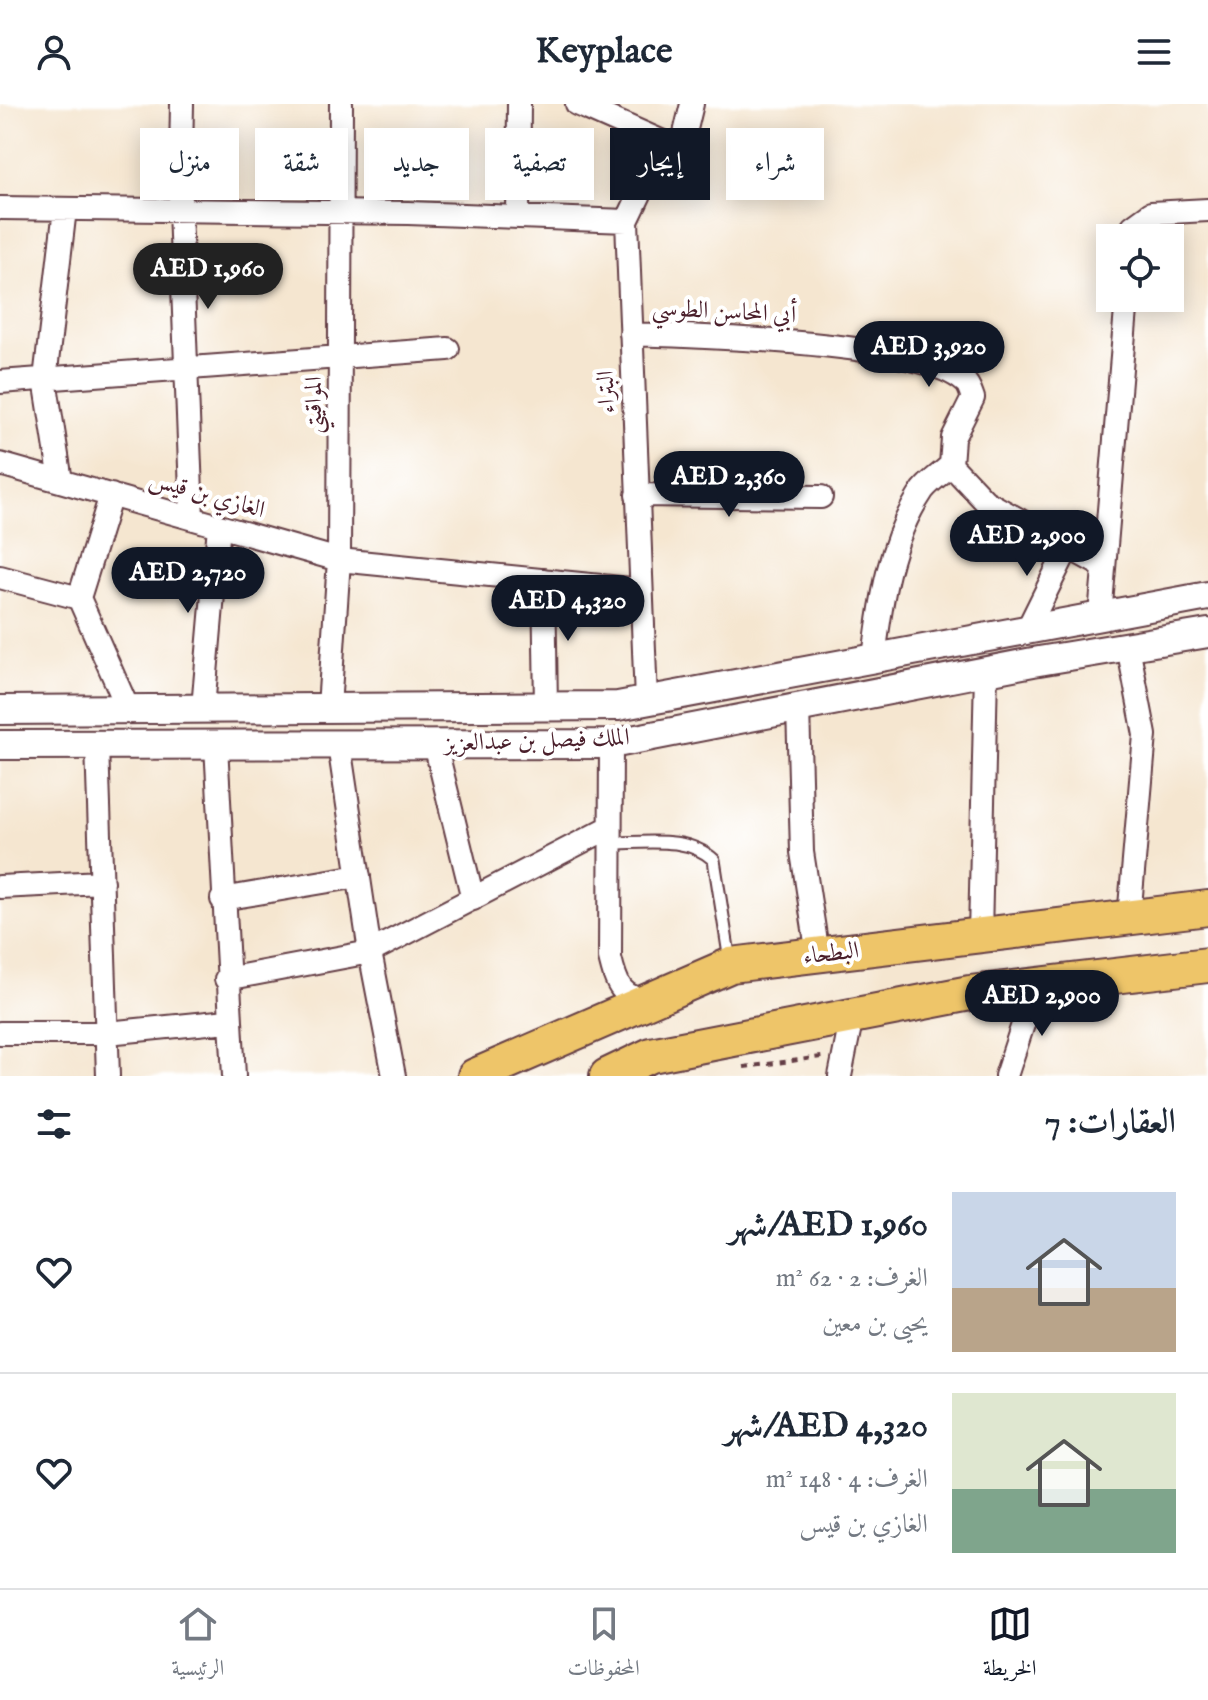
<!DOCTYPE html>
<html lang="ar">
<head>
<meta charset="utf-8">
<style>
  :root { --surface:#fff; --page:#f6f6f7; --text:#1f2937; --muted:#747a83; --line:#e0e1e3; --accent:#111827 }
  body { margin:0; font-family:"IM FELL English",Amiri,serif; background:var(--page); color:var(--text); direction:rtl; height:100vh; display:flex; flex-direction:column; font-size:30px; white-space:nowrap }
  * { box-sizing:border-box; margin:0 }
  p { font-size:26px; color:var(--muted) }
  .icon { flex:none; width:44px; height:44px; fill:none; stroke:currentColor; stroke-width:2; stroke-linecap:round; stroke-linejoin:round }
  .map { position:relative; height:972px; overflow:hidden; direction:ltr }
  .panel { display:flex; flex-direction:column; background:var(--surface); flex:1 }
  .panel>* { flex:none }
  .banner { position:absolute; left:24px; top:24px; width:800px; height:72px; direction:rtl; display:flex; gap:16px }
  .controls { position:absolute; left:1096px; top:120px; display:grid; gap:16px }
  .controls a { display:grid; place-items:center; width:88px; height:88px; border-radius:0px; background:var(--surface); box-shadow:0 4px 20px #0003; font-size:40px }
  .price { position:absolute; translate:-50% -68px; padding:0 18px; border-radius:28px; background:var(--accent); color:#fff; font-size:26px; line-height:52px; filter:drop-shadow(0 2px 4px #0008) }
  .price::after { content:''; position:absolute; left:50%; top:48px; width:24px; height:18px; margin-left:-12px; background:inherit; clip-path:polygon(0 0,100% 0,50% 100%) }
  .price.on { background:#222; color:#fff }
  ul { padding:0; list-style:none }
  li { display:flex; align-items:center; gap:24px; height:200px; padding:0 32px }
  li+li { border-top:2px solid var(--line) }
  li span { display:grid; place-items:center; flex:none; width:224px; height:160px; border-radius:0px; color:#555 }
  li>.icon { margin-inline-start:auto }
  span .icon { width:96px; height:96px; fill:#fffc; stroke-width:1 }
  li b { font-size:34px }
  h2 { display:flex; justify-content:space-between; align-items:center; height:96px; padding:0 32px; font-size:34px }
  .tag { padding:0 28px; border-radius:0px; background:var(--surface); box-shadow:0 4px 20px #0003; font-size:28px; line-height:72px }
  .tag.on { background:var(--accent); color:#fff }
  header { display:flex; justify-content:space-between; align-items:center; height:104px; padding:0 32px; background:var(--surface); font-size:36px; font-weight:700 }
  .menu { display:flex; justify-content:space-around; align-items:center; height:112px; border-top:2px solid var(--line); background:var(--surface); font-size:22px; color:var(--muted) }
  .menu a { display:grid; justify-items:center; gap:4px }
  .menu .on { color:var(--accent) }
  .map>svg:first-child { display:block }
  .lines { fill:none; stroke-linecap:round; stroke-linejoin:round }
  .service-casing { stroke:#643d44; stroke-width:15 }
  .minor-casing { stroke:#643d44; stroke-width:26 }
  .tertiary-casing { stroke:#643d44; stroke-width:32 }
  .primary-casing { stroke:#643d44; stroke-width:38 }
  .path { stroke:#643d44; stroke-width:4; stroke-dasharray:6 6; stroke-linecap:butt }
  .service { stroke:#fff; stroke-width:11 }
  .minor { stroke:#fff; stroke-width:22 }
  .tertiary { stroke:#fff; stroke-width:28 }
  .primary { stroke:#eec569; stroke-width:34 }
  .labels { text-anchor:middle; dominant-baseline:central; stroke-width:8; stroke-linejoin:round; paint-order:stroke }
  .street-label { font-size:24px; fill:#4a1f2b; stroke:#fff }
</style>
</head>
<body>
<header><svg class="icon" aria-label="menu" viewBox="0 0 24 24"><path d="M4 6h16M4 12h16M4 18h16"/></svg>Keyplace<svg class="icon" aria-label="person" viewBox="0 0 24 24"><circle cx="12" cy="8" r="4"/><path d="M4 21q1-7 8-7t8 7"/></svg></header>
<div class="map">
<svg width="1208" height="972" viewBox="0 0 1208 972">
  <rect width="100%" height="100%" fill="#fff"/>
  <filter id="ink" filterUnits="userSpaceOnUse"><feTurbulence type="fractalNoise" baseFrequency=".0125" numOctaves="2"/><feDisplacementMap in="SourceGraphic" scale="16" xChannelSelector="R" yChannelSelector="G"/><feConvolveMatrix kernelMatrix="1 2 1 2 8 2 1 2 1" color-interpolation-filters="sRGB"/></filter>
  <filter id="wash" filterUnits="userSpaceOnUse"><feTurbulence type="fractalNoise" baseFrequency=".006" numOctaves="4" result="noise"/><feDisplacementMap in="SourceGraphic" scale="32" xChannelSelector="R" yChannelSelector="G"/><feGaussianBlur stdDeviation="1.8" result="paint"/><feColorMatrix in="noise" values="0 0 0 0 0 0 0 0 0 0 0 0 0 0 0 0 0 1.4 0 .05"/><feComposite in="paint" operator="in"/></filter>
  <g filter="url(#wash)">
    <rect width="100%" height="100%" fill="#f5e6d0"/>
  </g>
  <g filter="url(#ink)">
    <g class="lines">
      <g class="service-casing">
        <path id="service" d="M610,739C645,739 687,731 714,756L730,857"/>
      </g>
      <g class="minor-casing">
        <path id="minor" d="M182,0L180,106L192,414
          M577,0L681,46
          M0,104L408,109L627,117
          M518,113L519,0
          M1132,134L1133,122L1151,109L1208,106
          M631,230C699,233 918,236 965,278C969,281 971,289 973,294L953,334L951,361L985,397L1104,463
          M0,278L448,245
          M0,360L339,456L641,486
          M61,377L45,275L65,105
          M111,391L79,494L128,605
          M637,391L821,393
          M0,473L79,494
          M544,476L546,602
          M1100,512L1127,194
          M1027,526L1068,443
          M1128,542L1145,631L1129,814
          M874,554C881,497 889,436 923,386C930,377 942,369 951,361
          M646,597L627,117L652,65L681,46L692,0
          M329,603L339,456L341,0
          M798,603L802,748L818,851
          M203,604L219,422
          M435,640L473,795
          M611,640L610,854C616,879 621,896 650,896
          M97,641L108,972
          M216,641L234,972
          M339,641L370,848L394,972
          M0,783L102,778
          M222,795L359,772
          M980,831L986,567
          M226,875L370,848L610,723
          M0,929H107L228,917
          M840,972L852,912
          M1006,972L1036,881"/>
      </g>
      <g class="tertiary-casing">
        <path id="tertiary" d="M0,606L618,602L1208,492
          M0,641L611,640L1033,558L1208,529"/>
      </g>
      <g class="primary-casing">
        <path id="primary" d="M475,972L731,861L1208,804
          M607,972L651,951L970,889L1208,861"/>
      </g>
      <path class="path" d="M744,963L822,953"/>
      <use href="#service" class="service"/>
      <use href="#minor" class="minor"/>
      <use href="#tertiary" class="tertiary"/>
      <use href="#primary" class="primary"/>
    </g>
  </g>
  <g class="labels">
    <g class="street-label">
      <text transform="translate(724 208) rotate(3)">أبي المحاسن الطوسي</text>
      <text transform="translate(607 288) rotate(-92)">البتراء</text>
      <text transform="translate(314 301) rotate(-90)">المواقيتي</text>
      <text transform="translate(207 391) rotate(16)">الغازي بن قيس</text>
      <text transform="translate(537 637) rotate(-2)">الملك فيصل بن عبدالعزيز</text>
      <text transform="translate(831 850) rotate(-7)">البطحاء</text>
    </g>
  </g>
</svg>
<div class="controls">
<a><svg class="icon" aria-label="locate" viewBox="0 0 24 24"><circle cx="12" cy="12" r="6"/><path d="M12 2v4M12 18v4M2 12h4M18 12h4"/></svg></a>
</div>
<b class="price on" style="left:208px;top:207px">AED 1,960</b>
<b class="price" style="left:929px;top:285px">AED 3,920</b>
<b class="price" style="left:729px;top:415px">AED 2,360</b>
<b class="price" style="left:1027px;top:474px">AED 2,900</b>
<b class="price" style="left:188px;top:511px">AED 2,720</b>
<b class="price" style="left:568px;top:539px">AED 4,320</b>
<b class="price" style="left:1042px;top:934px">AED 2,900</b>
<div class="banner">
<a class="tag">شراء</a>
<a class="tag on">إيجار</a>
<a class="tag">تصفية</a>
<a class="tag">جديد</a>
<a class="tag">شقة</a>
<a class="tag">منزل</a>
</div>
</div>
<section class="panel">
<h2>العقارات: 7<svg class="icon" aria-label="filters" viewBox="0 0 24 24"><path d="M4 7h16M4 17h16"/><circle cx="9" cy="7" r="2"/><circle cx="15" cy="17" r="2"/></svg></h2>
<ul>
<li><span style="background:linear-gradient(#c9d6e8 60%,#b9a48a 0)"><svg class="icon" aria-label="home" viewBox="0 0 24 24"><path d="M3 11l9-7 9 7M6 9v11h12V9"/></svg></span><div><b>AED 1,960/شهر</b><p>الغرف: 2 · 62 m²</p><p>يحيى بن معين</p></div><svg class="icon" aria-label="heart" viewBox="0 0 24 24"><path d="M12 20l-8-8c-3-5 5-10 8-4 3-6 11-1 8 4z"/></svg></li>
<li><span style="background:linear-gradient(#dfe7d0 60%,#7fa58c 0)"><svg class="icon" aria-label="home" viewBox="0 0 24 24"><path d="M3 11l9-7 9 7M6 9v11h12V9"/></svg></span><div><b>AED 4,320/شهر</b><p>الغرف: 4 · 148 m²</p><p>الغازي بن قيس</p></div><svg class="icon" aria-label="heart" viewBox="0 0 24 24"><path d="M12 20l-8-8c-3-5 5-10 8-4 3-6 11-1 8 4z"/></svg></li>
</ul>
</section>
<nav class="menu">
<a class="on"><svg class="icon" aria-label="map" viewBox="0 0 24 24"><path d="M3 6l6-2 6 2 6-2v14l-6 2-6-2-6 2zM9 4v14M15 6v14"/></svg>الخريطة</a>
<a><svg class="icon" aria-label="saved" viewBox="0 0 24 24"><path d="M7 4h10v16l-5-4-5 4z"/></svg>المحفوظات</a>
<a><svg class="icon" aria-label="home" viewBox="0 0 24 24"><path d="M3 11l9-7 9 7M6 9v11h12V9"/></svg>الرئيسية</a>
</nav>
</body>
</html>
